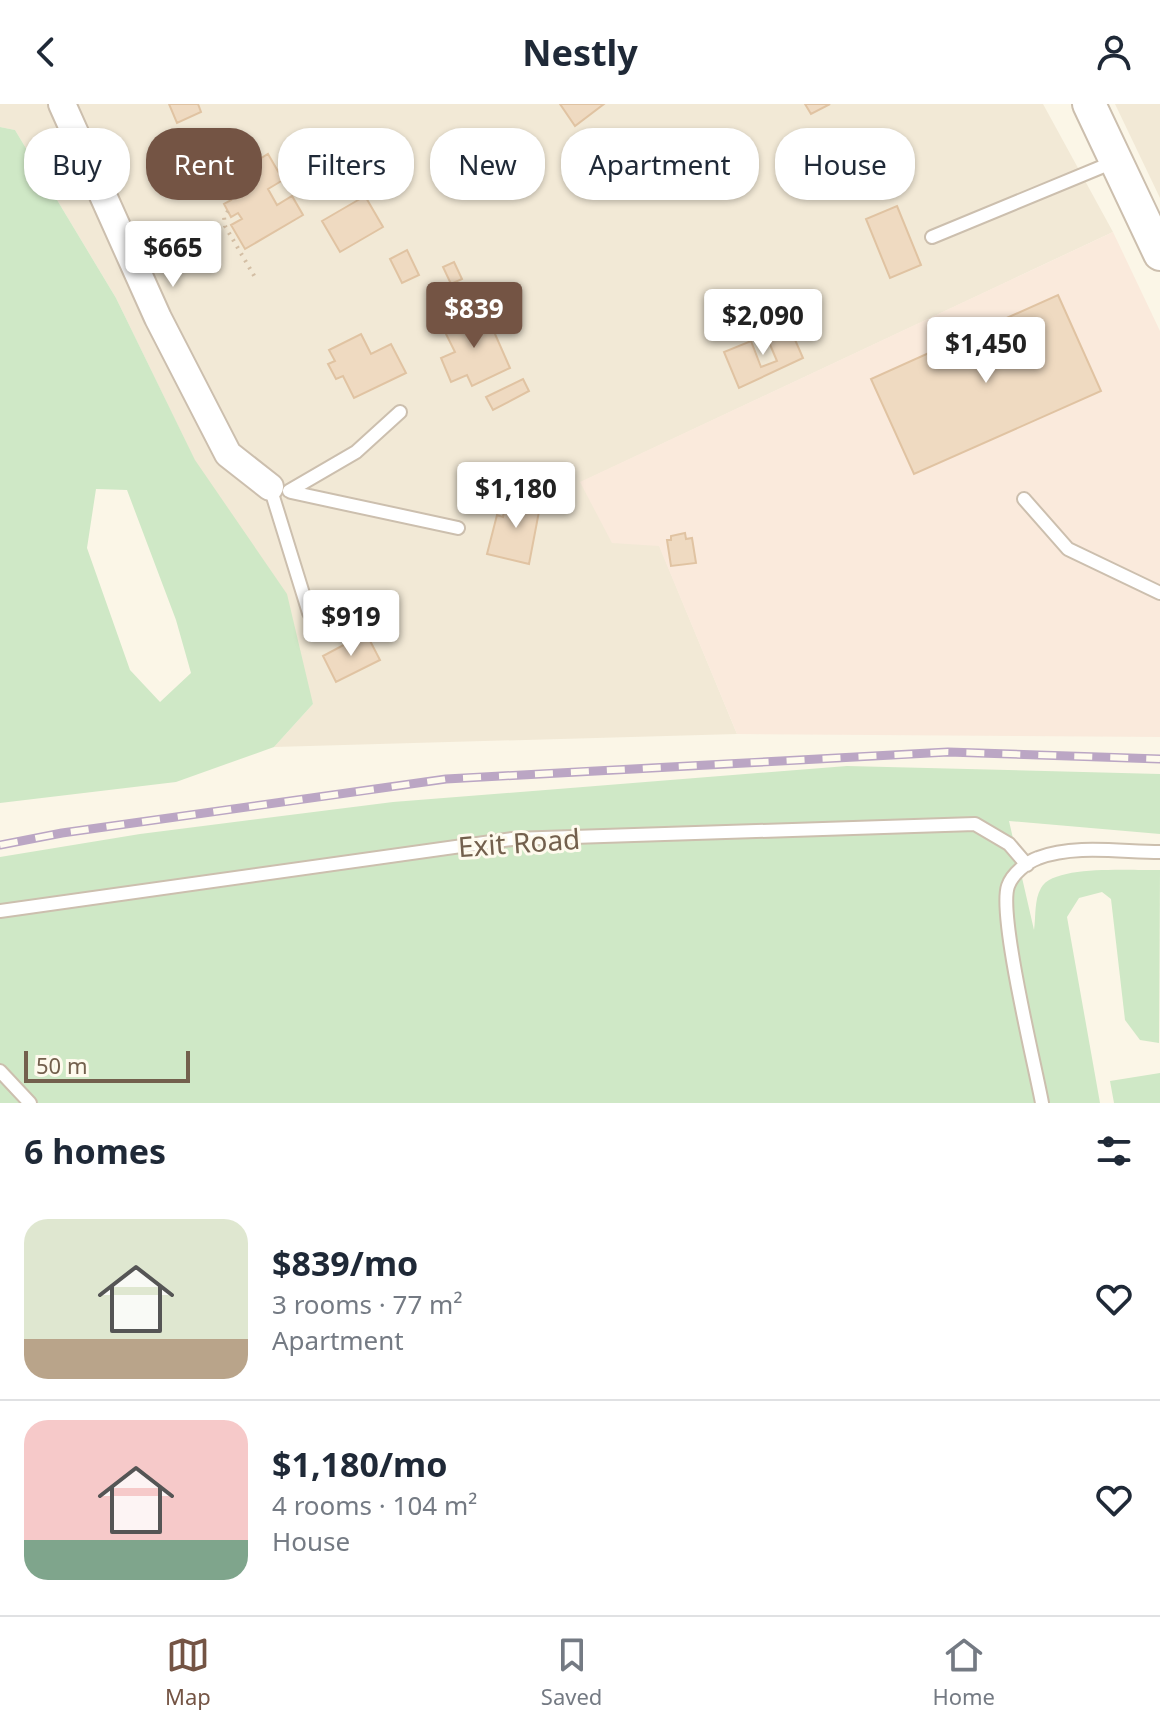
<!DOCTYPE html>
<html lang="en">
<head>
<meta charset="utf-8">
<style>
  :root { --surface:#fff; --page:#f2f2f3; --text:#1f2937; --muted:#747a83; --line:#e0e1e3; --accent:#745444 }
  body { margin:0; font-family:"Noto Sans",sans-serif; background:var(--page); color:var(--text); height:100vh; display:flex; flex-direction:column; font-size:30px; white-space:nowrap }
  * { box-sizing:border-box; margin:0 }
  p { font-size:26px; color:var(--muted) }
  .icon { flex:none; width:44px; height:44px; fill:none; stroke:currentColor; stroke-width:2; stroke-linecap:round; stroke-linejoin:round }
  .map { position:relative; height:999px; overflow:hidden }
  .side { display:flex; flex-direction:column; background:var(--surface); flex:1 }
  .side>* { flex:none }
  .banner { position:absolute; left:24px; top:24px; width:1112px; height:72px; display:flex; gap:16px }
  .scale { position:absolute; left:24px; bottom:20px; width:166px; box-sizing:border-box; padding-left:8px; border:4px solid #73604d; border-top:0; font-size:22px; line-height:28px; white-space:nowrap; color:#73604d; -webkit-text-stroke:6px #fefaed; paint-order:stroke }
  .price { position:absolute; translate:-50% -68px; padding:0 18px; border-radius:8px; background:#fff; color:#222; font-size:26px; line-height:52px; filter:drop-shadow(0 2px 4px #0008) }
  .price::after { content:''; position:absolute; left:50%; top:48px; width:24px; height:18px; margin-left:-12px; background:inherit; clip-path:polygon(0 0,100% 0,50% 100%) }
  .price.current { background:var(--accent); color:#fff }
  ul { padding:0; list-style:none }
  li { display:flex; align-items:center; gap:24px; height:200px; padding:0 24px }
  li+li { border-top:2px solid var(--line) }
  li span { display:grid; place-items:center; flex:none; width:224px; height:160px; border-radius:24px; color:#555 }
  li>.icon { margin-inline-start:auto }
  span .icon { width:96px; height:96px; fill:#fffc; stroke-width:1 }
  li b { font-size:34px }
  h2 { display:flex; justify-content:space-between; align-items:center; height:96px; padding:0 24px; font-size:34px }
  .pill { padding:0 28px; border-radius:32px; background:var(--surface); box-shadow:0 2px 6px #0004; font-size:28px; line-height:72px }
  .pill.current { background:var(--accent); color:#fff }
  header { display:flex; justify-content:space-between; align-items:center; height:104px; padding:0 24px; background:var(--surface); font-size:36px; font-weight:700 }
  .dock { display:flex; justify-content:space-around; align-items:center; height:112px; border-top:2px solid var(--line); background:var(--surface); font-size:22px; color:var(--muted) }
  .dock a { display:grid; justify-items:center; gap:4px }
  .dock .current { color:var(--accent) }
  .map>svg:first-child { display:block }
  .residential { fill:#f2e9d6 }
  .commercial { fill:#faeadc }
  .green { fill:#cfe8c6; fill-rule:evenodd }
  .building { fill:#efdac1; stroke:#e0c3a2; stroke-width:2 }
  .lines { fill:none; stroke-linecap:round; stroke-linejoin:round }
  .service-casing { stroke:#ccbfae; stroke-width:16 }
  .minor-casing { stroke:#ccbfae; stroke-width:30 }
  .tertiary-casing { stroke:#ccbfae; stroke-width:36 }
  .path { stroke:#d3bea4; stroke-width:4; stroke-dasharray:2 6; stroke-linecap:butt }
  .service { stroke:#fff; stroke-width:12 }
  .minor { stroke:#fff; stroke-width:26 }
  .tertiary { stroke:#fff; stroke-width:32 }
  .rail-casing { stroke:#bba6c4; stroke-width:9 }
  .rail { stroke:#fefaed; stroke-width:6; stroke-dasharray:18; stroke-linecap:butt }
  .labels { text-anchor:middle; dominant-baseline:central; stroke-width:6; stroke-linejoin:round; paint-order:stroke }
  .street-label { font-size:28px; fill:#73604d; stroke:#fefaed }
</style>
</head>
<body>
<header><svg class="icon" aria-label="back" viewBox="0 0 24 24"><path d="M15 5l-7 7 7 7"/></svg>Nestly<svg class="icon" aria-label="person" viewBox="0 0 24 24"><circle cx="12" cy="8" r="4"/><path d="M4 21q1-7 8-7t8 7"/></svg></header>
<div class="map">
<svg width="1160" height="999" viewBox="0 0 1160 999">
  <rect width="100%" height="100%" fill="#fbf6e7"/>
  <path class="residential" d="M0,0H1043L1113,128L581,378L659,441L737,630L274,643L313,600L116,194L15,26L0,23Z
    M1115,0H1160V94Z"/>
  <path class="commercial" d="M1113,128L1160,227V633L737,630L659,442L612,439L580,378Z"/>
  <path class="green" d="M0,23L15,26L116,194L195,356L287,490L313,600L274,643L176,678L0,699ZM96,385L127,386L176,516L191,569L160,598L130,566L87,444Z
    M847,662L1160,670V730L1009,717L1034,826C1036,813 1034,796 1041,784C1054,760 1134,767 1160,766L1159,939L1140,936L1125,916L1111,795L1102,788L1079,794L1067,813L1100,999H0V753L140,730L393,698Z
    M1160,969V999H1114L1110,977Z"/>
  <path class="building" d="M169,0H198L201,8L177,19Z
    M560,0H604L575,22Z
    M805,0H830L811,10Z
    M268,50L283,76L268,85L277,101L292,92L303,111L245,145L231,121L242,115L238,109L231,113L224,100L231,96L221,78Z
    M365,92L383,123L340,148L322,117Z
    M897,102L921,161L890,174L866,115Z
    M407,146L419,171L402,179L390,155Z
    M454,158L462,175L451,180L443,163Z
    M1058,191L1101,287L914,370L871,275Z
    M484,205L510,264L472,282L467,271L451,278L441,254L455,248L443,224Z
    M789,222L803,254L739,284L724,248L751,237L761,263L777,257L766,231Z
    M361,230L371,250L391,240L406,269L354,294L343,272L336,275L328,260L335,257L329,246Z
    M523,275L529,287L493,306L486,293Z
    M508,390L541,397L529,460L487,450L497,411L503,413Z
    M685,429L686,435L692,434L696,459L671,462L667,436H671V432Z
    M366,529L380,556L336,578L323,552Z"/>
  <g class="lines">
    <g class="service-casing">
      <path id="service" d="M932,133L1116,57
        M270,383L309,509
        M289,387L356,348L400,308
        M291,388L458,424
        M1024,395L1068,445L1160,489
        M0,807L512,735L975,720L1009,740L1027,761
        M0,967L30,999
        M1042,999C1035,961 998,811 1008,782C1012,770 1027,758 1038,754C1074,740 1122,748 1160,748"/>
    </g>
    <g class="minor-casing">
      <path id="minor" d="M62,0L158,214L228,350L270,383"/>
    </g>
    <g class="tertiary-casing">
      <path id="tertiary" d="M1089,0L1160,150"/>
    </g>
    <path class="path" d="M228,107L224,113L225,122L256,175"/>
    <use href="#service" class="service"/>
    <use href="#minor" class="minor"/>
    <use href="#tertiary" class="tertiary"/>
    <g class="rail-casing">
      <path id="rail" d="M0,741L62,729L446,675L948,648L1160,655"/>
    </g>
    <use href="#rail" class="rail"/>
  </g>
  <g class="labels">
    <g class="street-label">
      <text transform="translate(519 738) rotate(-4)">Exit Road</text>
    </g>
  </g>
</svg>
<div class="scale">50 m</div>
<b class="price" style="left:173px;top:185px">$665</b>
<b class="price current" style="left:474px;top:246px">$839</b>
<b class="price" style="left:763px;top:253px">$2,090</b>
<b class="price" style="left:986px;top:281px">$1,450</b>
<b class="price" style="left:516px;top:426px">$1,180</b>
<b class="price" style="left:351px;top:554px">$919</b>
<div class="banner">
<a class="pill">Buy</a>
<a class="pill current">Rent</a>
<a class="pill">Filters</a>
<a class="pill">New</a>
<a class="pill">Apartment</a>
<a class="pill">House</a>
</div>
</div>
<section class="side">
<h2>6 homes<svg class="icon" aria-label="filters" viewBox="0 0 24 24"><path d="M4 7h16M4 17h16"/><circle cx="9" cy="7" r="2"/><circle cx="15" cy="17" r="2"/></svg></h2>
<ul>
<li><span style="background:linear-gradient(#dfe7d0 75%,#b9a48a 0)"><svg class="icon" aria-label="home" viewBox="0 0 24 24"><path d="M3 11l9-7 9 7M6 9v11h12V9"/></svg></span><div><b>$839/mo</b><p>3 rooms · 77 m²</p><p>Apartment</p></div><svg class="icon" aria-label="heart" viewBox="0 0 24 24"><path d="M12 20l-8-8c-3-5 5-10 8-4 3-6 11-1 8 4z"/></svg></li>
<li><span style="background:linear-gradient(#f6c9c9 75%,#7fa58c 0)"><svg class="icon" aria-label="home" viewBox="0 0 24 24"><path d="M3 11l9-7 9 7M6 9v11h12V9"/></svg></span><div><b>$1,180/mo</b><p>4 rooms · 104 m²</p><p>House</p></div><svg class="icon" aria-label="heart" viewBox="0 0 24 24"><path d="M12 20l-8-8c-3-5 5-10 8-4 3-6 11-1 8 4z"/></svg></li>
</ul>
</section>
<nav class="dock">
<a class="current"><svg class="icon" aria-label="map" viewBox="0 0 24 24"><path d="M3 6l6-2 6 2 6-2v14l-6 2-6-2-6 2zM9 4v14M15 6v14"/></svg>Map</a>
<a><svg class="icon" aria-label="saved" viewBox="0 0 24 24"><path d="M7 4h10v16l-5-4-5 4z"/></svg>Saved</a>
<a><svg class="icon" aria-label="home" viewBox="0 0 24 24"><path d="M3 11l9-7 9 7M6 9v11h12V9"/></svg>Home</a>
</nav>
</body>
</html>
